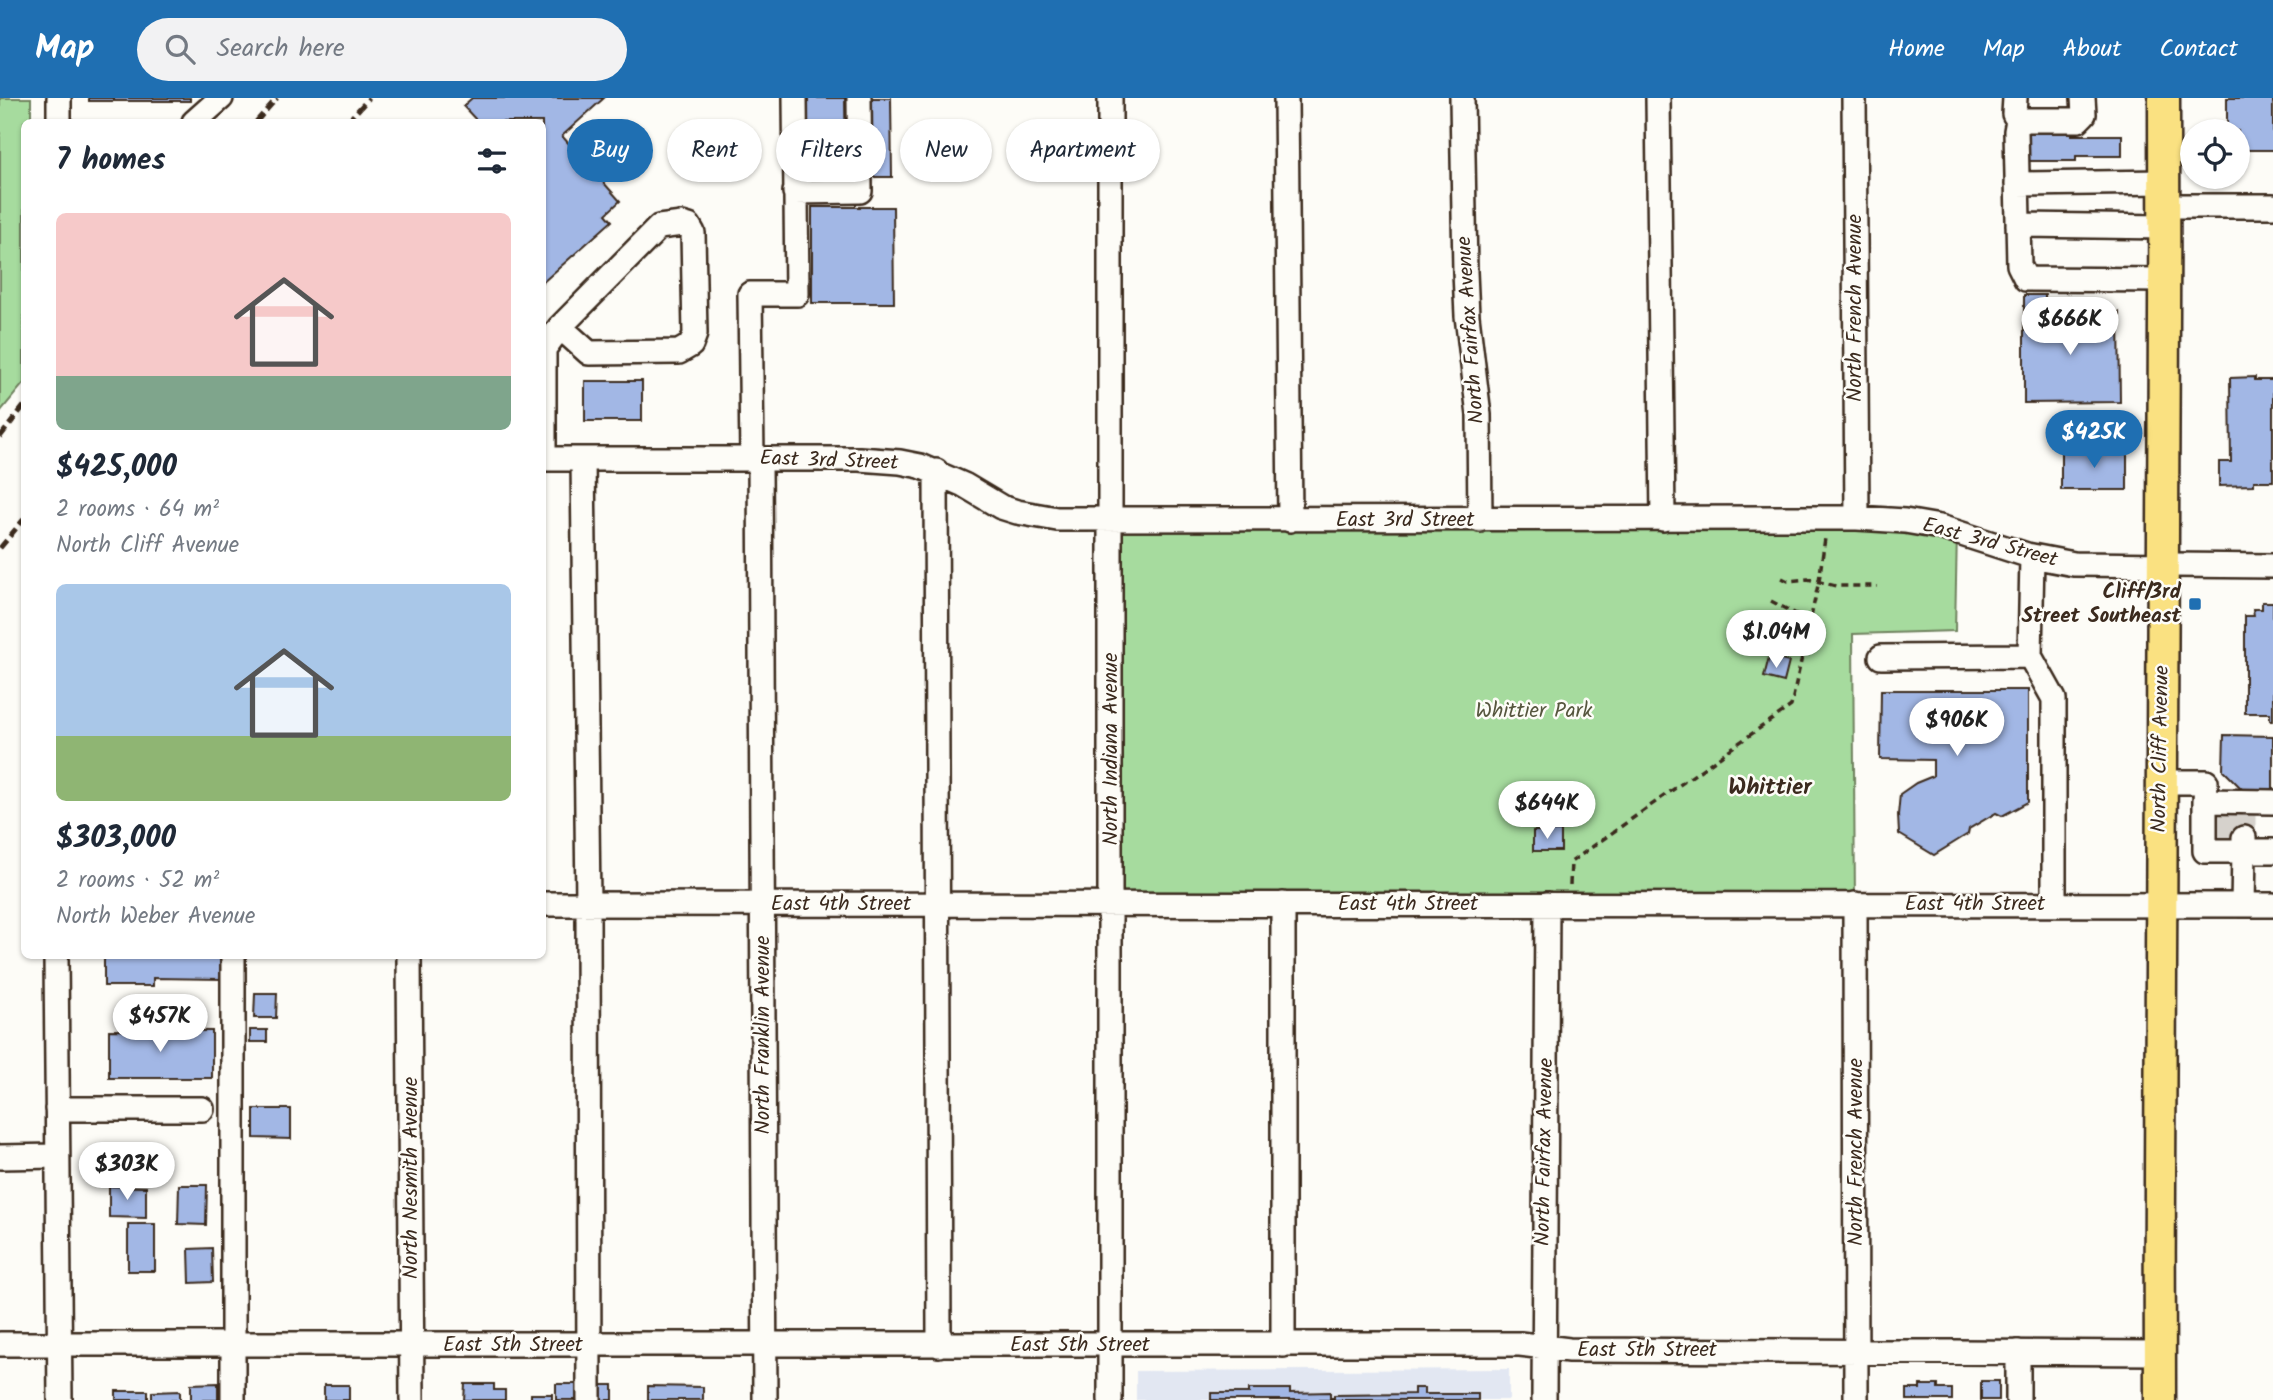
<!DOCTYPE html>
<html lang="en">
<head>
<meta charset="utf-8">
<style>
  :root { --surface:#fff; --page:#f2f2f3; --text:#1f2937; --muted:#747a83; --accent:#1f6fb2 }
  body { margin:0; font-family:Kalam,sans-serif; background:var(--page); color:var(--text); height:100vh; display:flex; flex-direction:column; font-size:26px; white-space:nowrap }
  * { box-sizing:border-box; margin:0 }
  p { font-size:23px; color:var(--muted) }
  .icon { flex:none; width:38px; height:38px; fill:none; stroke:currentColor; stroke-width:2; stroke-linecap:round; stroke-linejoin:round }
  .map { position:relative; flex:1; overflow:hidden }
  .sheet { position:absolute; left:21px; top:21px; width:525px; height:840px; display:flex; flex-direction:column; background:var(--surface); border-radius:10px; box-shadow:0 2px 5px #0004 }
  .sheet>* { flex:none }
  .top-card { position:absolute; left:567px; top:21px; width:665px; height:63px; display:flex; gap:14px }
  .buttons { position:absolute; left:2180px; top:21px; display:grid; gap:14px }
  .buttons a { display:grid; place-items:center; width:70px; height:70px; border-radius:50%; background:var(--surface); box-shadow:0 2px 5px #0004; font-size:35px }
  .price { position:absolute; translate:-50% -60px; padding:0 16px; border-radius:24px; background:#fff; color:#222; font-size:23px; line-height:46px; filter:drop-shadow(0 2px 4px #0008) }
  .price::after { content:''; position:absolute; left:50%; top:42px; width:21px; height:16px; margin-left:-10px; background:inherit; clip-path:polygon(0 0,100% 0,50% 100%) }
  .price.on { background:var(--accent); color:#fff }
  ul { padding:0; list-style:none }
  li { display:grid; align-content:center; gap:14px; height:371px; padding:0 35px }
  li span { display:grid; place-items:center; height:217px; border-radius:10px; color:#555 }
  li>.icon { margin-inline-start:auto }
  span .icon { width:126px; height:126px; fill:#fffc; stroke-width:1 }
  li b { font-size:30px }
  h2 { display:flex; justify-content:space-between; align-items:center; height:84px; padding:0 35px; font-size:30px }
  .pill { padding:0 24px; border-radius:32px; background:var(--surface); box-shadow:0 2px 5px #0004; font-size:24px; line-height:63px }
  .pill.on { background:var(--accent); color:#fff }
  header { display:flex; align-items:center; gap:42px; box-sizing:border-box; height:98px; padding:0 35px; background:var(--accent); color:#fff }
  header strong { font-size:33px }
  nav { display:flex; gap:38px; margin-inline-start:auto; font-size:24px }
  .search { width:490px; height:63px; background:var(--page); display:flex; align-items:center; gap:18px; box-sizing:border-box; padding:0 24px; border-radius:38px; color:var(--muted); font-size:26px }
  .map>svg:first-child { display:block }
  .built { fill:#e2e7f2 }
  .green { fill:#a6db9e; stroke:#70825e; stroke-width:2 }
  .building { fill:#a2b7e5; stroke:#3b2a1e; stroke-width:2 }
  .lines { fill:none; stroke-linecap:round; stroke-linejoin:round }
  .minor-tunnel { stroke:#d6d2cc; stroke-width:23; stroke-dasharray:23 11; stroke-linecap:butt }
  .minor-casing { stroke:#3b2a1e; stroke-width:28 }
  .major-casing { stroke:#3b2a1e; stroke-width:35 }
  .path { stroke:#3b2a1e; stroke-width:3.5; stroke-dasharray:7 5; stroke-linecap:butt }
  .minor { stroke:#fdfcf7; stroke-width:23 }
  .major { stroke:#fae181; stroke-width:30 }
  .rail { stroke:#3b2a1e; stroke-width:5; stroke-dasharray:10 5; stroke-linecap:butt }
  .poi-dot { fill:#1f6fb2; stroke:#fdfcf7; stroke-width:2.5 }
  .labels { text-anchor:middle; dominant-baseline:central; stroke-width:5; stroke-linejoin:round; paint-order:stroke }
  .street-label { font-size:21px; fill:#3b2a1e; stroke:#fdfcf7 }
  .poi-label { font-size:21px; font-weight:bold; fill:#3b2a1e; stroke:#fdfcf7; text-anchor:end }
  .park-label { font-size:21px; fill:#56563e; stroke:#fdfcf7 }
  .neighbourhood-label { font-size:23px; font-weight:bold; fill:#3b2a1e; stroke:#fdfcf7 }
</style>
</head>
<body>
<header>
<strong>Map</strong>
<div class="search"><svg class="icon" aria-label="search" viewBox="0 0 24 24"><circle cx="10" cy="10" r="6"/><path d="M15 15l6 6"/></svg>Search here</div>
<nav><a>Home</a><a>Map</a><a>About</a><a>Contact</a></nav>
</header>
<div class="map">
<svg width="2273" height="1302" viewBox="0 0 2273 1302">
  <rect width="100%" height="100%" fill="#fdfcf7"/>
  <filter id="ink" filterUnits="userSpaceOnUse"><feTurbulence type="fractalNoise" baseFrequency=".0143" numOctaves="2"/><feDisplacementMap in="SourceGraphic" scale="14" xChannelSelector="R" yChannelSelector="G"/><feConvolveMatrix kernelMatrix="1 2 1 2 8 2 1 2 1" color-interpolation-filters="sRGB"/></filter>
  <g filter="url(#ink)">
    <path class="built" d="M1509,1271V1302H1136V1273Z"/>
    <path class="green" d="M0,0H31V24H24V285L0,314Z
      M1857,420L1957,433L1955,533L1853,536L1855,806H1111L1112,422Z"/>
    <path class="building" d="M89,0H190V3H89Z
      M472,0H604L562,38L620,103L606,116L612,123L542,185V24H478L463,8Z
      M807,0H845L846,80L809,81Z
      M869,0H891L892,79H870Z
      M2227,0H2273V52H2238V33H2227Z
      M2024,30H2072V37H2122V58H2076V63H2024Z
      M812,109H893L894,205H812Z
      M2024,197H2045V221L2099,220V214H2119L2120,304L2024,305Z
      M2255,279V282H2273V383H2254V387L2219,388V364H2231L2230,280Z
      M585,283H642V323H585Z
      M2061,351H2127V392H2061Z
      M2262,504H2273V622H2270V615H2245V518H2254L2253,511H2262Z
      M1769,559L1789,564L1784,584L1764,579Z
      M1881,592H2028V704L2002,718L1996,715L1969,731L1968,736L1934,757L1899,736L1898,717L1900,696L1916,685L1933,678V662L1880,661Z
      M2224,637L2273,638V695L2245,694L2223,672Z
      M1533,733H1561V753H1533Z
      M107,858H223V881L153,880V888H104V862Z
      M255,895H277L276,920H254Z
      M109,932L212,933V980H109Z
      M250,932H267V944H250Z
      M254,1011H291V1041L254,1040Z
      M179,1087H207L206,1127L178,1126Z
      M109,1088L146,1089V1120L109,1119Z
      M128,1126H155V1173H128Z
      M212,1150L213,1184L190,1185L189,1151Z
      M1981,1283H1999V1302H1981Z
      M218,1285V1302H191V1286Z
      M465,1286H494V1292H505V1302H464Z
      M556,1286H576V1302H556Z
      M324,1287H349V1302H324Z
      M599,1287H613V1302H600Z
      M1920,1287H1938V1291H1952V1302H1907V1291H1920Z
      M648,1288L703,1289V1302H648Z
      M1414,1290H1424V1296H1478V1302H1211V1295H1249V1291H1290V1295L1330,1294V1300H1334V1297L1414,1296Z
      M116,1293H148V1302H116Z
      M180,1293V1302H152V1294Z
      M531,1296H552V1302H531Z"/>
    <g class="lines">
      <path class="minor-tunnel" d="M2244,713V740
        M2222,740V711"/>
      <g class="minor-casing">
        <path id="minor" d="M59,0V24
          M1110,0V1302
          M1286,0L1290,422
          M1462,0L1465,174L1467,218L1479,317L1480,422
          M1658,0L1663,421
          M1854,0L1857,420
          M2015,0L2014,16L2018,22H2078L2084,16L2083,0
          M2018,22L2016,33L2019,167L2026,181L2164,182
          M194,24L221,0
          M2017,86L2164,84
          M795,94L860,93L859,0
          M2164,108H2273
          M2018,127L2164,129
          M542,361H859L900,364L920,368L964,387L1001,409L1017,414L1057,421L1857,420L1905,423L1940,429L2027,457L2074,466L2273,468
          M544,361V251L560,229L659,129L682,126L689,128L693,135L695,236L691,247L679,254L589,255L560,229
          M583,361L588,806L589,1302
          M752,361L750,196H797L795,0
          M760,361L765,1302
          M936,373L939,1247
          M2032,458L2030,558L2054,601V806
          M1881,559L2030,558
          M2161,684H2206L2205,703L2273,704
          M2205,703V753H2244V740
          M542,806L2273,807
          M1283,806V1247
          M1855,806L1856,1302
          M2243,807L2244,753H2273
          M56,858L60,1302
          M409,858L412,1302
          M57,1011H202
          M0,1059L57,1058
          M0,1246H1520L1569,1252L2160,1255
          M233,1302V858
          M1544,1302L1547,806
          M2018,1302V1254"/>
      </g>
      <g class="major-casing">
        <path id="major" d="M2160,1302C2158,868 2166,434 2164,0"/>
      </g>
      <path class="path" d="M1782,480L1788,483L1808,481L1836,488H1877
        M1771,503L1811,524
        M1570,787L1571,764L1791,608L1819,483L1825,440"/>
      <use href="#minor" class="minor"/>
      <use href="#major" class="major"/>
      <path class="rail" d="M256,24L277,0
        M347,24L369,0
        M0,339L24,308
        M0,450L24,421"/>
    </g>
  </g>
  <rect class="poi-dot" x="2188" y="499" width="14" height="14" rx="3.5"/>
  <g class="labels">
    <g class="street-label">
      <text transform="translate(1855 210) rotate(-90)">North French Avenue</text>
      <text transform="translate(1471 232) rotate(-94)">North Fairfax Avenue</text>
      <text transform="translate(829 363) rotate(2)">East 3rd Street</text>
      <text x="1405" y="422">East 3rd Street</text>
      <text transform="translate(1990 445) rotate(15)">East 3rd Street</text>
      <text transform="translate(1111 651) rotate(-90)">North Indiana Avenue</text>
      <text transform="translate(2161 651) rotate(-89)">North Cliff Avenue</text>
      <text x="841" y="806">East 4th Street</text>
      <text x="1408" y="806">East 4th Street</text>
      <text x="1975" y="806">East 4th Street</text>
      <text transform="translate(763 937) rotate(-90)">North Franklin Avenue</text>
      <text transform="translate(1545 1054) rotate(-89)">North Fairfax Avenue</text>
      <text transform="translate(1856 1054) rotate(-90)">North French Avenue</text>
      <text transform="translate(411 1080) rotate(-90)">North Nesmith Avenue</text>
      <text x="513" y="1247">East 5th Street</text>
      <text x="1080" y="1247">East 5th Street</text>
      <text x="1647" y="1252">East 5th Street</text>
    </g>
    <g class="poi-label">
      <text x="2181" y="494">Cliff/3rd<tspan x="2181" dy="24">Street Southeast</tspan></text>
    </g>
    <g class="park-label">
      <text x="1534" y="613">Whittier Park</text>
    </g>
    <g class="neighbourhood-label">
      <text x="1770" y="690">Whittier</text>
    </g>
  </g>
</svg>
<div class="buttons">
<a><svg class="icon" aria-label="locate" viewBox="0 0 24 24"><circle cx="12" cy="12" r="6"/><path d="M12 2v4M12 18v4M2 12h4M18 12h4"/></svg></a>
</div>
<b class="price" style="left:2070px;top:259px">$666K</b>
<b class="price on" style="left:2094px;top:372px">$425K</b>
<b class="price" style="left:1776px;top:572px">$1.04M</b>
<b class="price" style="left:1957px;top:660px">$906K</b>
<b class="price" style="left:1547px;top:743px">$644K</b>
<b class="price" style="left:160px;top:956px">$457K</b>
<b class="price" style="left:127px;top:1104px">$303K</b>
<div class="top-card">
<a class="pill on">Buy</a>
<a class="pill">Rent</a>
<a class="pill">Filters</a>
<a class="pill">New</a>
<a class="pill">Apartment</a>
</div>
<section class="sheet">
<h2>7 homes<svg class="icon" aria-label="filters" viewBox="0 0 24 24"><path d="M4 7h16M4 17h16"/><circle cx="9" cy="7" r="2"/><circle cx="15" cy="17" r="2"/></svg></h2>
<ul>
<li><span style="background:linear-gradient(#f6c9c9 75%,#7fa58c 0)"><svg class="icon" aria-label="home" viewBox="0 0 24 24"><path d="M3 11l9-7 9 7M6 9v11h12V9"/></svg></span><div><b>$425,000</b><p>2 rooms · 64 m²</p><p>North Cliff Avenue</p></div></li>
<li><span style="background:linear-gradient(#a9c7e8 70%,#8fb573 0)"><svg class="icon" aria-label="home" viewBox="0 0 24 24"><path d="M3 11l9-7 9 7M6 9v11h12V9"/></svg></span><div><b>$303,000</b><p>2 rooms · 52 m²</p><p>North Weber Avenue</p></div></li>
</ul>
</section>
</div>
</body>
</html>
